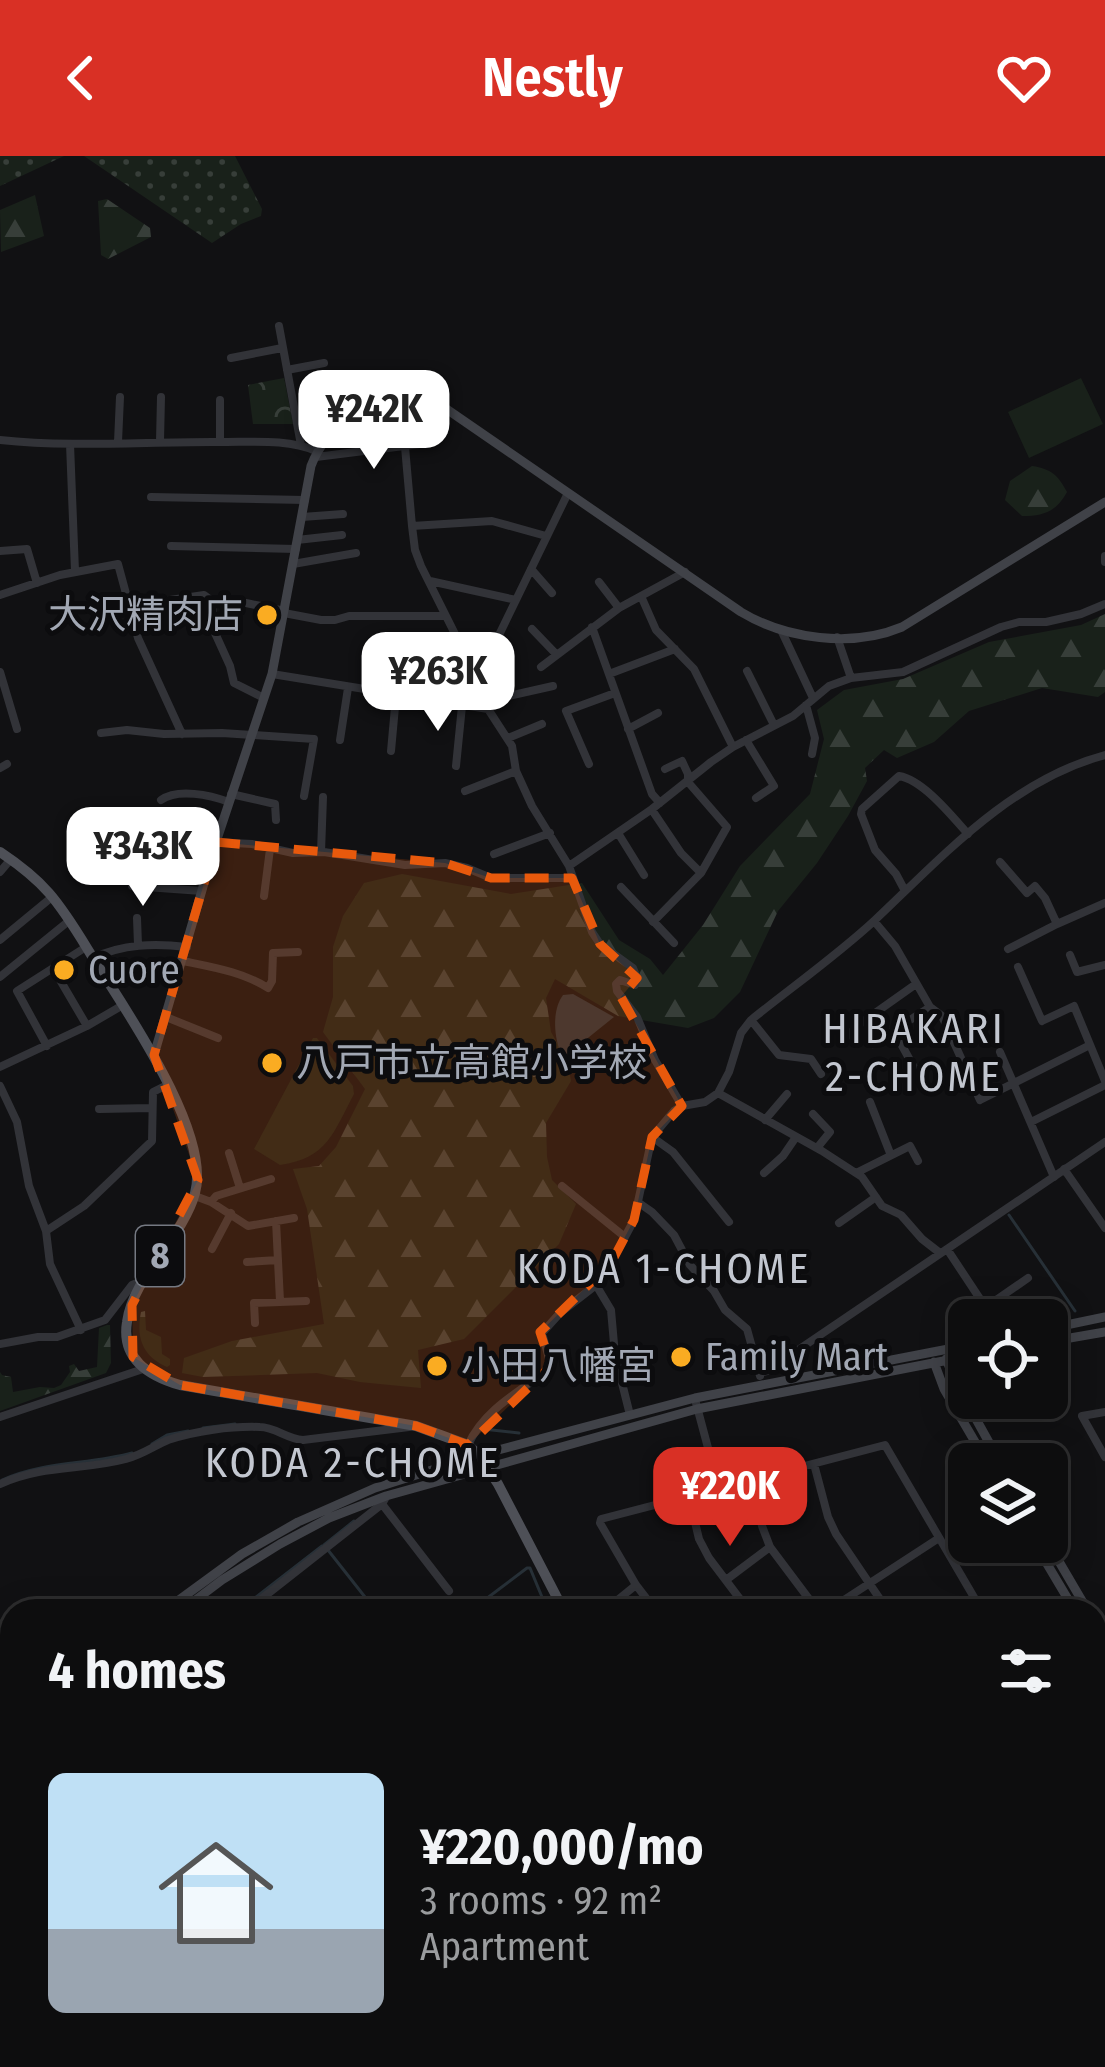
<!DOCTYPE html>
<html lang="en">
<head>
<meta charset="utf-8">
<style>
  :root { --surface:#0d0d0e; --page:#1b1b1c; --text:#f1f3f6; --muted:#9a9c9e; --line:#2d2d2e; --accent:#d93025 }
  body { margin:0; font-family:"Fira Sans Condensed","Noto Sans JP",sans-serif; background:var(--page); color:var(--text); height:100vh; display:flex; flex-direction:column; font-size:45px; white-space:nowrap }
  * { box-sizing:border-box; margin:0 }
  p { font-size:39px; color:var(--muted) }
  .icon { flex:none; width:66px; height:66px; fill:none; stroke:currentColor; stroke-width:2; stroke-linecap:round; stroke-linejoin:round }
  .map { position:relative; flex:1; overflow:hidden }
  .drawer { position:absolute; left:0px; top:1443px; width:1107px; height:468px; display:flex; flex-direction:column; background:var(--surface); border-radius:36px 36px 0 0; box-shadow:0 6px 30px #0003,0 0 0 3px var(--line) }
  .drawer>* { flex:none }
  .tools { position:absolute; left:948px; top:1143px; display:grid; gap:24px }
  .tools a { display:grid; place-items:center; width:120px; height:120px; border-radius:18px; background:var(--surface); box-shadow:0 6px 30px #0003,0 0 0 3px var(--line); font-size:60px }
  .price { position:absolute; translate:-50% -102px; padding:0 27px; border-radius:24px; background:#fff; color:#222; font-size:39px; line-height:78px; filter:drop-shadow(0 3px 6px #0008) }
  .price::after { content:''; position:absolute; left:50%; top:72px; width:36px; height:27px; margin-left:-18px; background:inherit; clip-path:polygon(0 0,100% 0,50% 100%) }
  .price.active { background:var(--accent); color:#fff }
  ul { padding:0; list-style:none }
  li { display:flex; align-items:center; gap:36px; height:300px; padding:0 48px }
  li span { display:grid; place-items:center; flex:none; width:336px; height:240px; border-radius:18px; color:#555 }
  li>.icon { margin-inline-start:auto }
  span .icon { width:144px; height:144px; fill:#fffc; stroke-width:1 }
  li b { font-size:51px }
  h2 { display:flex; justify-content:space-between; align-items:center; height:144px; padding:0 48px; font-size:51px }
  header { display:flex; justify-content:space-between; align-items:center; height:156px; padding:0 48px; background:var(--accent); color:#fff; font-size:54px; font-weight:600 }
  .map>svg:first-child { display:block }
  .grass { fill:url(#grass-dots) }
  .forest { fill:url(#forest-firs) }
  .park { fill:url(#park-crowns) }
  .garden { fill:#19211a }
  .water { fill:#273037 }
  .lines { fill:none; stroke-linecap:round; stroke-linejoin:round }
  .stream { stroke:#273037; stroke-width:3 }
  .street { stroke:#323338; stroke-width:8 }
  .secondary { stroke:#404248; stroke-width:9 }
  .primary { stroke:#4e5057; stroke-width:10 }
  .marked { fill:#e8590c; fill-opacity:0.2; stroke:#e8590c; stroke-width:9; stroke-dasharray:24 15; stroke-linejoin:round }
  .poi-dot { fill:#faac22; stroke:#0c0c0e; stroke-width:4.5 }
  .labels { text-anchor:middle; dominant-baseline:central; stroke-width:10; stroke-linejoin:round; paint-order:stroke }
  .shield { fill:#0c0c0e; stroke:#757982; stroke-width:3 }
  .shield-label { font-size:36px; font-weight:bold; fill:#a2a8b4 }
  .poi-label { font-size:39px; fill:#a2a8b4; stroke:#0c0c0e; text-anchor:start }
  .neighbourhood-label { font-size:42px; letter-spacing:3px; fill:#c3c7d0; stroke:#0c0c0e }
</style>
</head>
<body>
<header><svg class="icon" aria-label="back" viewBox="0 0 24 24"><path d="M15 5l-7 7 7 7"/></svg>Nestly<svg class="icon" aria-label="heart" viewBox="0 0 24 24"><path d="M12 20l-8-8c-3-5 5-10 8-4 3-6 11-1 8 4z"/></svg></header>
<div class="map">
<svg width="1105" height="1911" viewBox="0 0 1105 1911">
  <defs>
    <pattern id="grass-dots" width="8" height="8" patternUnits="userSpaceOnUse" patternTransform="scale(3)"><rect width="8" height="8" fill="#19211a"/><path d="M2 2h.1M6 6h.1" fill="none" stroke="#373e39" stroke-width="1.8" stroke-linecap="round"/></pattern>
    <pattern id="forest-firs" width="22" height="20" patternUnits="userSpaceOnUse" patternTransform="scale(3)"><rect width="22" height="20" fill="#19211a"/><path d="M5 1l3.5 6h-7zM16 11l3.5 6h-7z" fill="#373e39"/></pattern>
    <pattern id="park-crowns" width="20" height="18" patternUnits="userSpaceOnUse" patternTransform="scale(3)"><rect width="20" height="18" fill="#19211a"/><path d="M2 6a3 3 0 1 1 6 0M12 15a3 3 0 1 1 6 0" fill="none" stroke="#373e39"/></pattern>
  </defs>
  <rect width="100%" height="100%" fill="#111113"/>
  <path class="grass" d="M0,0H64L0,30Z
    M84,0H235L262,53L261,60L241,68L212,87Z"/>
  <path class="forest" d="M35,39L44,80L1,96L0,54Z
    M107,43L150,72L151,81L108,103L101,99L98,45Z
    M1032,310C1051,313 1058,319 1067,336C1056,356 1043,360 1022,360L1005,344L1010,325Z
    M1105,458V536L1098,541L1042,532L969,555L934,586L897,602L884,594L865,612L867,625L848,660L817,707L778,755L740,836L714,862L688,872L618,860L555,823L546,842L551,876L567,904L571,925L546,967L547,1001L552,1024L576,1048L559,1088L464,1183L418,1194L421,1232L360,1226L317,1217L203,1221L182,1217L184,1202L232,1185L324,1168L307,1053L293,1013L319,1010L336,991L365,933L323,876L333,841V791L343,760L364,727L402,718L511,738L582,727L619,784L650,803L663,819L703,769L740,710L810,638L824,583L817,554L844,534L903,523L989,486L1081,469Z
    M145,1155L146,1174L161,1181L162,1198L170,1203V1209L167,1211C142,1200 136,1181 141,1156Z
    M107,1169H110L111,1207L106,1217L0,1255V1216L2,1219L11,1221L13,1236L40,1231L54,1232L61,1229L70,1216L69,1210L74,1208L79,1215L97,1211L99,1172Z"/>
  <path class="park" d="M284,222L293,268H253L248,229Z"/>
  <path class="garden" d="M1081,222L1103,268L1029,302L1008,256Z
    M313,882H317L353,930L354,938C333,977 328,1002 280,1009L254,993Z"/>
  <path class="water" d="M573,838L614,861L563,902C554,885 551,855 563,839Z"/>
  <g class="lines">
    <path class="stream" d="M1009,1059L1075,1155
      M203,1272L235,1268
      M483,1273L519,1277
      M152,1288L167,1279L188,1275
      M2,1324C44,1305 88,1309 132,1297
      M354,1365L324,1389L376,1455
      M238,1455L322,1390
      M433,1455L450,1442L461,1455
      M470,1455L527,1412H530L542,1441
      M0,1640L12,1631
      M1095,1737L1105,1736"/>
    <path class="street" d="M279,170L301,289
      M231,202L282,192
      M287,214L324,207
      M404,231L405,291L412,370L415,394L421,410L455,478L481,516L488,553L512,590L516,615L532,650L569,710L592,776L600,788L633,812L637,822L635,829L620,824L616,828L617,835L637,861L655,904L682,950
      M0,284C74,292 150,285 224,286C254,286 289,283 316,295
      M160,285L161,241
      M220,285V244
      M118,286L120,241
      M70,288L75,415
      M316,301L428,287
      M151,341L305,344
      M302,361L343,358
      M412,370L492,365L546,380
      M297,384L342,379
      M171,390L296,393
      M0,395L27,393L37,427
      M1105,400V406
      M293,408L356,397
      M531,413L552,437
      M430,425L516,444
      M599,426L619,452
      M0,439L60,419L118,408L138,482L182,578
      M641,440L656,474L694,513L733,591
      M246,447L285,455
      M129,450L204,439L212,445L215,477L230,510L234,527L264,542
      M284,457L321,464H335L349,460H445
      M592,471L652,638L660,647
      M532,473L556,498
      M782,476L813,542
      M837,481L851,522
      M541,511L619,452L685,416
      M747,515L774,569
      M0,516L17,573
      M481,516L568,337
      M272,518L488,553
      M609,518L675,493
      M486,545L553,530
      M806,549L815,582L812,598
      M628,573L658,557
      M101,577L127,574L164,578L222,577L314,583L304,640
      M508,582L542,568
      M340,584L348,532
      M746,584L774,630L756,642
      M391,595L396,540
      M589,608L566,555L615,537
      M456,610L462,550
      M0,612L7,608
      M665,613L682,605L688,618V626L727,671L701,717
      M465,635L516,615
      M231,638L275,648L276,664
      M161,644C178,632 210,639 229,646
      M652,654L681,697L701,717L653,766
      M618,677L644,719
      M216,686L252,688L293,697L324,696L405,709L445,707L467,712L491,722H572
      M321,696L323,641
      M494,698L550,677
      M1000,706L1027,737L1035,730L1045,742L1057,768L1105,747
      M569,710L652,653L711,606L733,591L793,560L829,530L851,522L903,516L1001,471L1019,466H1046L1081,458L1105,448
      M0,716L11,703
      M132,719V730L202,735
      M621,731L674,787
      M162,732L164,688
      M904,733L896,718L875,694L861,658L862,653L899,620C923,624 951,659 968,678
      M264,740L270,693
      M137,762L138,789
      M874,765L895,790L930,851L942,860L980,944L1090,889
      M0,784L52,741
      M1008,793L1057,768
      M1070,799L1077,816L1105,809
      M93,802C123,788 154,787 187,791
      M183,805C212,811 243,816 268,832L272,825L273,797L298,796
      M1018,811L1042,865L1074,850L1105,925
      M53,812L87,870
      M0,821L70,764
      M166,861L218,882
      M751,864L779,899L811,903L821,918
      M894,875L922,926
      M845,882L861,867L916,828
      M873,888L930,851
      M47,890L17,835L86,791
      M1000,896L1054,1021
      M0,911L87,870L123,849
      M0,930L17,966L29,1030L46,1075L50,1108L81,1174
      M718,937L822,995L862,1021L882,1050L901,1059L922,1083L940,1097
      M870,946L890,997
      M99,953L151,952
      M813,958L830,976L817,992
      M765,964L787,938
      M1031,966L1105,929
      M652,981L673,996L729,1066
      M229,997L240,1032
      M1064,1013L1105,1072
      M764,1017L783,1000L796,981
      M856,1017L910,990L918,1005
      M562,1030L625,1081
      M195,1040L211,1046L248,1070L294,1062
      M211,1046L216,1040L271,1023
      M639,1047L652,1056L674,1079L690,1109L714,1135L725,1154L747,1173L760,1220
      M276,1065L280,1145
      M839,1067L876,1041
      M46,1075L84,1050L152,985L153,936L167,929
      M212,1093L231,1057
      M947,1093L994,1164
      M247,1106L278,1104
      M596,1129L611,1154L615,1199L630,1259
      M986,1151L1028,1122
      M255,1167L254,1147L306,1145
      M0,1188L38,1181H57L105,1164L132,1129L144,1124
      M759,1217L767,1215L1105,986
      M696,1247L719,1333
      M1105,1256L1082,1260L1105,1301
      M0,1261L143,1213
      M468,1289C483,1255 518,1236 547,1215L551,1210L542,1177L560,1157L596,1129L611,1107L634,1064L652,981L674,955L682,950L705,946L718,937L729,916L741,877L751,864C792,831 836,800 874,765C942,701 1011,624 1105,599
      M814,1308L828,1361L836,1378L888,1455
      M752,1324L762,1370L770,1391L818,1455
      M0,1328C46,1308 81,1315 126,1303C142,1299 154,1290 168,1284C195,1275 231,1270 260,1271C275,1271 287,1283 303,1284L409,1271
      M689,1341L699,1383L709,1402L749,1455
      M382,1348L449,1435
      M726,1424L770,1391
      M246,1455L382,1348L386,1341
      M604,1455L636,1429
      M656,1455L636,1429L600,1367L601,1363L885,1289L982,1455
      M827,1455L939,1382
      M0,1547L12,1563
      M0,1647L12,1638
      M1095,1647L1105,1664
      M1095,1681L1105,1680
      M1095,1796L1105,1795
      M268,1899L277,1911
      M919,1899L922,1911
      M1022,1899L1033,1911
      M494,1911L508,1899
      M1082,1911L1105,1901"/>
    <path class="secondary" d="M154,899L216,686L272,518L311,310C324,275 375,222 416,232L741,456C786,483 852,492 902,471L1105,346
      M1047,1173L1105,1161
      M1047,1186L1105,1176
      M946,1203L956,1227L1001,1308
      M934,1206L944,1233L988,1308
      M1047,1385L1088,1455
      M1034,1386L1075,1455
      M164,1455L242,1398L298,1366L375,1332L479,1299L695,1242L969,1189
      M181,1455L222,1424L280,1388L329,1362L386,1340L697,1253L969,1200
      M1095,1466L1105,1483
      M1095,1490L1105,1507
      M0,1583L12,1574
      M0,1595L12,1586"/>
    <path class="primary" d="M0,696C18,708 35,721 49,737C69,760 84,788 100,813C131,862 211,979 195,1037C183,1082 133,1120 127,1166C121,1203 149,1220 180,1229L416,1270L468,1289L479,1299L498,1328L564,1455
      M863,1911L864,1899"/>
  </g>
  <path class="marked" d="M216,686L445,707L491,722H572L600,788L637,822L621,841L682,950L652,981L634,1064L611,1107L540,1176L551,1210L468,1289L416,1270L180,1229L133,1201L132,1149L198,1024L154,899Z"/>
  <g class="poi-dot">
    <circle cx="267" cy="459" r="12"/>
    <circle cx="64" cy="814" r="12"/>
    <circle cx="272" cy="907" r="12"/>
    <circle cx="681" cy="1201" r="12"/>
    <circle cx="437" cy="1210" r="12"/>
  </g>
  <g class="labels">
    <rect class="shield" x="136" y="1070" width="48" height="60" rx="9"/>
    <g class="shield-label">
      <text x="160" y="1100">8</text>
    </g>
    <g class="poi-label">
      <text x="243" y="459" text-anchor="end">大沢精肉店</text>
      <text x="88" y="814">Cuore</text>
      <text x="296" y="907">八戸市立高館小学校</text>
      <text x="705" y="1201">Family Mart</text>
      <text x="461" y="1210">小田八幡宮</text>
    </g>
    <g class="neighbourhood-label">
      <text x="914" y="873">HIBAKARI<tspan x="914" dy="48">2-CHOME</tspan></text>
      <text x="664" y="1113">KODA 1-CHOME</text>
      <text x="353" y="1307">KODA 2-CHOME</text>
    </g>
  </g>
</svg>
<div class="tools">
<a><svg class="icon" aria-label="locate" viewBox="0 0 24 24"><circle cx="12" cy="12" r="6"/><path d="M12 2v4M12 18v4M2 12h4M18 12h4"/></svg></a>
<a><svg class="icon" aria-label="layers" viewBox="0 0 24 24"><path d="M12 4l9 5-9 5-9-5zM3 14l9 5 9-5"/></svg></a>
</div>
<b class="price" style="left:374px;top:316px">¥242K</b>
<b class="price" style="left:438px;top:578px">¥263K</b>
<b class="price" style="left:143px;top:753px">¥343K</b>
<b class="price active" style="left:730px;top:1393px">¥220K</b>
<section class="drawer">
<h2>4 homes<svg class="icon" aria-label="filters" viewBox="0 0 24 24"><path d="M4 7h16M4 17h16"/><circle cx="9" cy="7" r="2"/><circle cx="15" cy="17" r="2"/></svg></h2>
<ul>
<li><span style="background:linear-gradient(#bfe0f5 65%,#9aa5b1 0)"><svg class="icon" aria-label="home" viewBox="0 0 24 24"><path d="M3 11l9-7 9 7M6 9v11h12V9"/></svg></span><div><b>¥220,000/mo</b><p>3 rooms · 92 m²</p><p>Apartment</p></div></li>
</ul>
</section>
</div>
</body>
</html>
